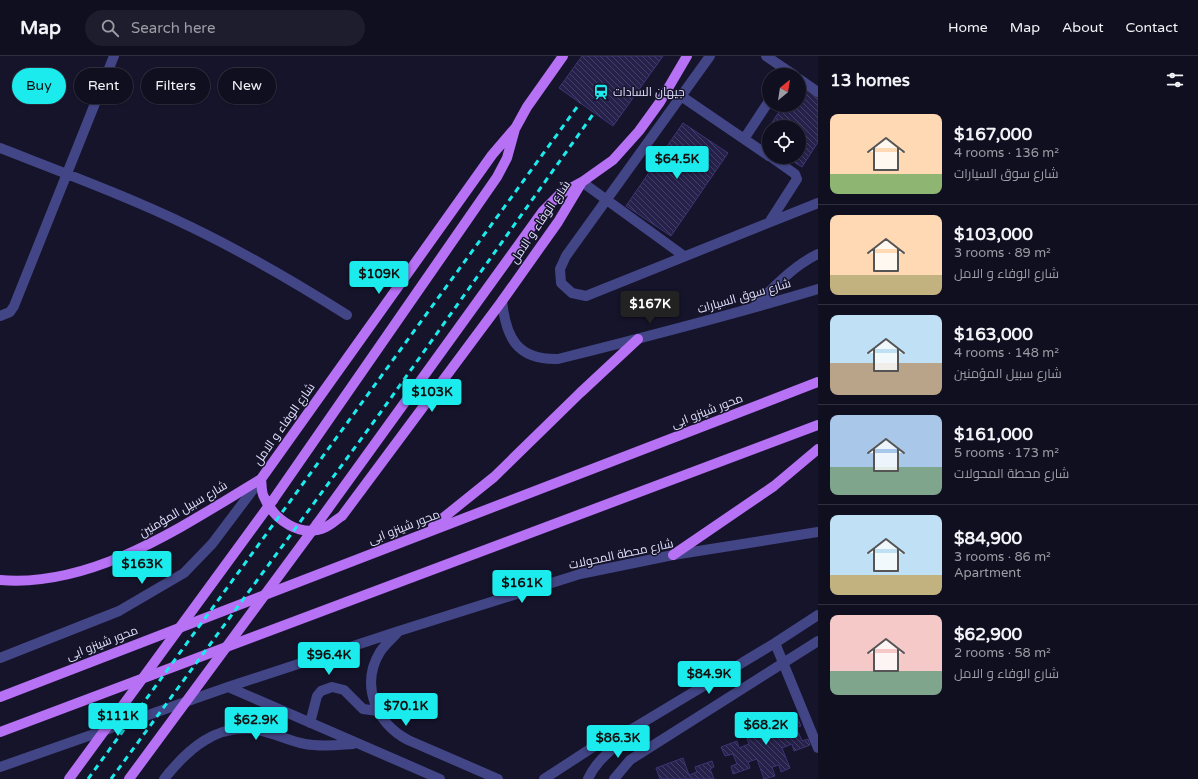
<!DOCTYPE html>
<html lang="en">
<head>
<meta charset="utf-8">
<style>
  :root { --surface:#100f20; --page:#1e1d2d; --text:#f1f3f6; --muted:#9c9ca5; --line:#302f3e; --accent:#1cebed }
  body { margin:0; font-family:"Varela Round",Cairo,sans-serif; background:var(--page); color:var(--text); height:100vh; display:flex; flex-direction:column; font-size:15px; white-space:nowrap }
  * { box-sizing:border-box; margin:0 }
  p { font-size:13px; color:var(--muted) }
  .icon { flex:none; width:22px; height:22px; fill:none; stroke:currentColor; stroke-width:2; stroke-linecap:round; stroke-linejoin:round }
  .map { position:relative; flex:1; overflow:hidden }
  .panel { display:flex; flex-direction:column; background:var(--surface); width:380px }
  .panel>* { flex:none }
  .banner { position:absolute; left:12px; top:12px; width:380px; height:36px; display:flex; gap:8px }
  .needle { width:26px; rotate:30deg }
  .buttons { position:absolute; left:762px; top:12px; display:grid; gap:8px }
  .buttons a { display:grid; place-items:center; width:44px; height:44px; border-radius:50%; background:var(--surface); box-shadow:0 1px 3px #0004,0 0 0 1px var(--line); font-size:20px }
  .price { position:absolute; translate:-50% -34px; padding:0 9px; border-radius:4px; background:var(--accent); color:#111; font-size:13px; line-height:26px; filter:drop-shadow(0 1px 2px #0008) }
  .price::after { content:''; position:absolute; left:50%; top:24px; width:12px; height:9px; margin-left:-6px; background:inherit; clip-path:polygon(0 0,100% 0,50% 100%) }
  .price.selected { background:#222; color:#fff }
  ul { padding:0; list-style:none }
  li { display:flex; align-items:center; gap:12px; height:100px; padding:0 12px }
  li+li { border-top:1px solid var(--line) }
  li span { display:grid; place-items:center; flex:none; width:112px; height:80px; border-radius:8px; color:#555 }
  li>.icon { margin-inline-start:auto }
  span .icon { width:48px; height:48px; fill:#fffc; stroke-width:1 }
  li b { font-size:17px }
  h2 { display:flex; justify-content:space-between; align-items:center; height:48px; padding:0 12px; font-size:17px }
  .pill { padding:0 14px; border-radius:18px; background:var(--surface); box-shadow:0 1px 3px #0004,0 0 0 1px var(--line); font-size:14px; line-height:36px }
  .pill.selected { background:var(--accent); color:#111 }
  header { display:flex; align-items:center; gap:24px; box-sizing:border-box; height:56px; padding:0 20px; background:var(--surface); border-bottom:1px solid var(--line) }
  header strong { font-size:19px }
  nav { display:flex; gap:22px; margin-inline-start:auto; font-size:14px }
  .search { width:280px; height:36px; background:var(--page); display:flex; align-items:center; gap:10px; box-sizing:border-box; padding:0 14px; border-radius:22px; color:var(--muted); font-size:15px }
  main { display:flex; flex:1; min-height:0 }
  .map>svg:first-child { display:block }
  .building { fill:url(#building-back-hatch); stroke:#3c3575 }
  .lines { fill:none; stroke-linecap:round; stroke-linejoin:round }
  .minor { stroke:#434686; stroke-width:10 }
  .major { stroke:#b771f4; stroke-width:10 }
  .rail { stroke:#1cebed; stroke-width:3; stroke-dasharray:6 5; stroke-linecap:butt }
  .major-bridge { stroke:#b771f4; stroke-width:10 }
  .labels { text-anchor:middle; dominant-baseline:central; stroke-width:3; stroke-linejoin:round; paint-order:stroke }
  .poi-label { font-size:12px; fill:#e1e1fd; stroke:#16142b; text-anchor:start }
  .street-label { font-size:12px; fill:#e1e1fd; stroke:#16142b }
</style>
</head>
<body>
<header>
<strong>Map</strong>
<div class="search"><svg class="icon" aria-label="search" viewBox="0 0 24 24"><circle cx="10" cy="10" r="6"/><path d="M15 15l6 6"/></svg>Search here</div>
<nav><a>Home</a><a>Map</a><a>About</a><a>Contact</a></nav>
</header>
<main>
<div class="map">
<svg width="818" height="723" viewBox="0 0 818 723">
  <defs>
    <pattern id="building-back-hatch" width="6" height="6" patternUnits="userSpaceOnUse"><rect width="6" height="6" fill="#26214b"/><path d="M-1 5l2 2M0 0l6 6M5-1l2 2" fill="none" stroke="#454166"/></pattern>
  </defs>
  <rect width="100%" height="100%" fill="#16142b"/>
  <path class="building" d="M582,0H663L613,70L559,32Z
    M799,25L818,37V86L802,111L791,104L793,101H799V71L770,70L783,49H799Z
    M683,67L728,97L671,180L626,150Z
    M769,660L776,677L783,674L781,669L798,663L801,670L796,671L802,685L808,683L810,689L794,695L792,688L782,692L790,712L781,716L779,709L772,711L775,720L764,723L757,703L748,706L750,712L733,718L731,710L737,708L733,698L725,700L721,691L737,685L739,692L749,688L742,670Z
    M683,702L689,719L697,716L695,711L712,705L714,711L710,713L714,723H660L656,712Z"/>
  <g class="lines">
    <path class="minor" d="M710,0L566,200L560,213L561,227L572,237L586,240L818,147
      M766,0L794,19
      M799,23L818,36
      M681,40L769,100
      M744,83L769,45
      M0,92C64,117 129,141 191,171C245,197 296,227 347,259
      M582,126L684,200
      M770,165L797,123L795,118L771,101
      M502,245C506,282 517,304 558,303C646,281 732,259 818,233
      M754,251C773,232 793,210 818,198
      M0,260L10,256L14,250L114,0
      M399,575C393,582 385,588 380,596C360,629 376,667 408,684L498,723
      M775,587L818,692
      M0,602L119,555L184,517L212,488L261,423
      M228,631L440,723
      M310,667L317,640L321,635L332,631L344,634L363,653L378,655
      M0,711L228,631L399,575L580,518L673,499L818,476
      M164,723C188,693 216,667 258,674C274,677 289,685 305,688C321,691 337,689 353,688
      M544,723L610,680L632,673L775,587L818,559
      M588,723C597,702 618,690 632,673
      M614,723L630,704L818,585"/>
    <path class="major" d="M563,0L527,51L516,71L492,99L261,423C262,429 261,436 264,441C274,464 301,483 326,471C332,468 337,463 342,460L502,245L558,166L582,126L613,104L639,75L660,46L687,0
      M273,444L497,121L507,102L515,73
      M317,468L543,155L560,138L582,126
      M433,470L494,421L580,337L638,283
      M673,499L774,430L818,393
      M0,524C94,532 184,469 261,423
      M0,641L818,326
      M0,676L818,369"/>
    <path class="rail" d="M88,723L580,47
      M111,723L378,360L594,57"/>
    <path class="major-bridge" d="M69,723L273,444
      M129,723L317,468"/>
  </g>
  <defs>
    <g id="station-bare" transform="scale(1.2)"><path d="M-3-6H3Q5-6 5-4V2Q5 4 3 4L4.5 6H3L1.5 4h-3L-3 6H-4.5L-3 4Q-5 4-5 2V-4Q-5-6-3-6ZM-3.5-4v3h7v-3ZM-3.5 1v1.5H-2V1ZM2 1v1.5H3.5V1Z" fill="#1cebed" stroke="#16142b" stroke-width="2.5" paint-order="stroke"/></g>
  </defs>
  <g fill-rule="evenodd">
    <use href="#station-bare" x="601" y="36"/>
  </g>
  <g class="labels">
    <g class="poi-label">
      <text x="613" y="36">جيهان السادات</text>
    </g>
    <g class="street-label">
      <text transform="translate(540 166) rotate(-56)">شارع الوفاء و الامل</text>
      <text transform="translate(744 240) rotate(-16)">شارع سوق السيارات</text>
      <text transform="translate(707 355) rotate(-21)">محور شينزو ابى</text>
      <text transform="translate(284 368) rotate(-55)">شارع الوفاء و الامل</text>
      <text transform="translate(183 453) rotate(-30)">شارع سبيل المؤمنين</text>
      <text transform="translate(404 471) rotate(-21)">محور شينزو ابى</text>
      <text transform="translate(621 498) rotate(-12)">شارع محطة المحولات</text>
      <text transform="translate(102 587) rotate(-21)">محور شينزو ابى</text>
    </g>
  </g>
</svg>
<div class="buttons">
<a><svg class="needle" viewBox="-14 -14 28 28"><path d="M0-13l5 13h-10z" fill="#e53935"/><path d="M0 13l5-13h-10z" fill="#9c9ca5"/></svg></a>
<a><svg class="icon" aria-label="locate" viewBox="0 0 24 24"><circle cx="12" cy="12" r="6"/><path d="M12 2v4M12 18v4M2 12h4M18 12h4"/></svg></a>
</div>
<b class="price" style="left:677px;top:124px">$64.5K</b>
<b class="price" style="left:379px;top:239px">$109K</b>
<b class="price selected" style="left:650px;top:269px">$167K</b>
<b class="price" style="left:432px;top:357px">$103K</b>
<b class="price" style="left:142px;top:529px">$163K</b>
<b class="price" style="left:522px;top:548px">$161K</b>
<b class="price" style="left:329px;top:620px">$96.4K</b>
<b class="price" style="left:709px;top:639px">$84.9K</b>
<b class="price" style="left:406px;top:671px">$70.1K</b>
<b class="price" style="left:118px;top:681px">$111K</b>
<b class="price" style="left:256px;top:685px">$62.9K</b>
<b class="price" style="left:766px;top:690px">$68.2K</b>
<b class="price" style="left:618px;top:703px">$86.3K</b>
<div class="banner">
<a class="pill selected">Buy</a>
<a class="pill">Rent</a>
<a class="pill">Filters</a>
<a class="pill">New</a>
</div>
</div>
<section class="panel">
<h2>13 homes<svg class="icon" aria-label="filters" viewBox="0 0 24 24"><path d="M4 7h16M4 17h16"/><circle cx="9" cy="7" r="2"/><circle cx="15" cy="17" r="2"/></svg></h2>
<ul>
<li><span style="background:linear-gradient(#ffd9b3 75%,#8fb573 0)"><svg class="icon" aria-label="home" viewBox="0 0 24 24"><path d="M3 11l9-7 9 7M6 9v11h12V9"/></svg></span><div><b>$167,000</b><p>4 rooms · 136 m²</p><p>شارع سوق السيارات</p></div></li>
<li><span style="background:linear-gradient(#ffd9b3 75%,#c2b280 0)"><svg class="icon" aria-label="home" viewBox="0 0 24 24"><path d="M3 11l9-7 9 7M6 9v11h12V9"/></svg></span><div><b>$103,000</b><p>3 rooms · 89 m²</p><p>شارع الوفاء و الامل</p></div></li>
<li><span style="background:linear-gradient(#bfe0f5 60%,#b9a48a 0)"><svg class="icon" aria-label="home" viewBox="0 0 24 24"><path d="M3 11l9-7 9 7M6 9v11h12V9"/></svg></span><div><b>$163,000</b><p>4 rooms · 148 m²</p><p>شارع سبيل المؤمنين</p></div></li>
<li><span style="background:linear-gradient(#a9c7e8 65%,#7fa58c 0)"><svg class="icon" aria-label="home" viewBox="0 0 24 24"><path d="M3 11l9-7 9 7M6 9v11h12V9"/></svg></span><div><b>$161,000</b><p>5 rooms · 173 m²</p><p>شارع محطة المحولات</p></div></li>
<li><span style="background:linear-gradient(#bfe0f5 75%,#c2b280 0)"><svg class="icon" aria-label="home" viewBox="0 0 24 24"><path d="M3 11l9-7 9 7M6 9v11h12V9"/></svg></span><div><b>$84,900</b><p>3 rooms · 86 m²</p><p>Apartment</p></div></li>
<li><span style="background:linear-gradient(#f6c9c9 70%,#7fa58c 0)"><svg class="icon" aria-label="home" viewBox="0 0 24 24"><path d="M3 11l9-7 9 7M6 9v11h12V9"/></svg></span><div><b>$62,900</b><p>2 rooms · 58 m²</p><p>شارع الوفاء و الامل</p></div></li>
</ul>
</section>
</main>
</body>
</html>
